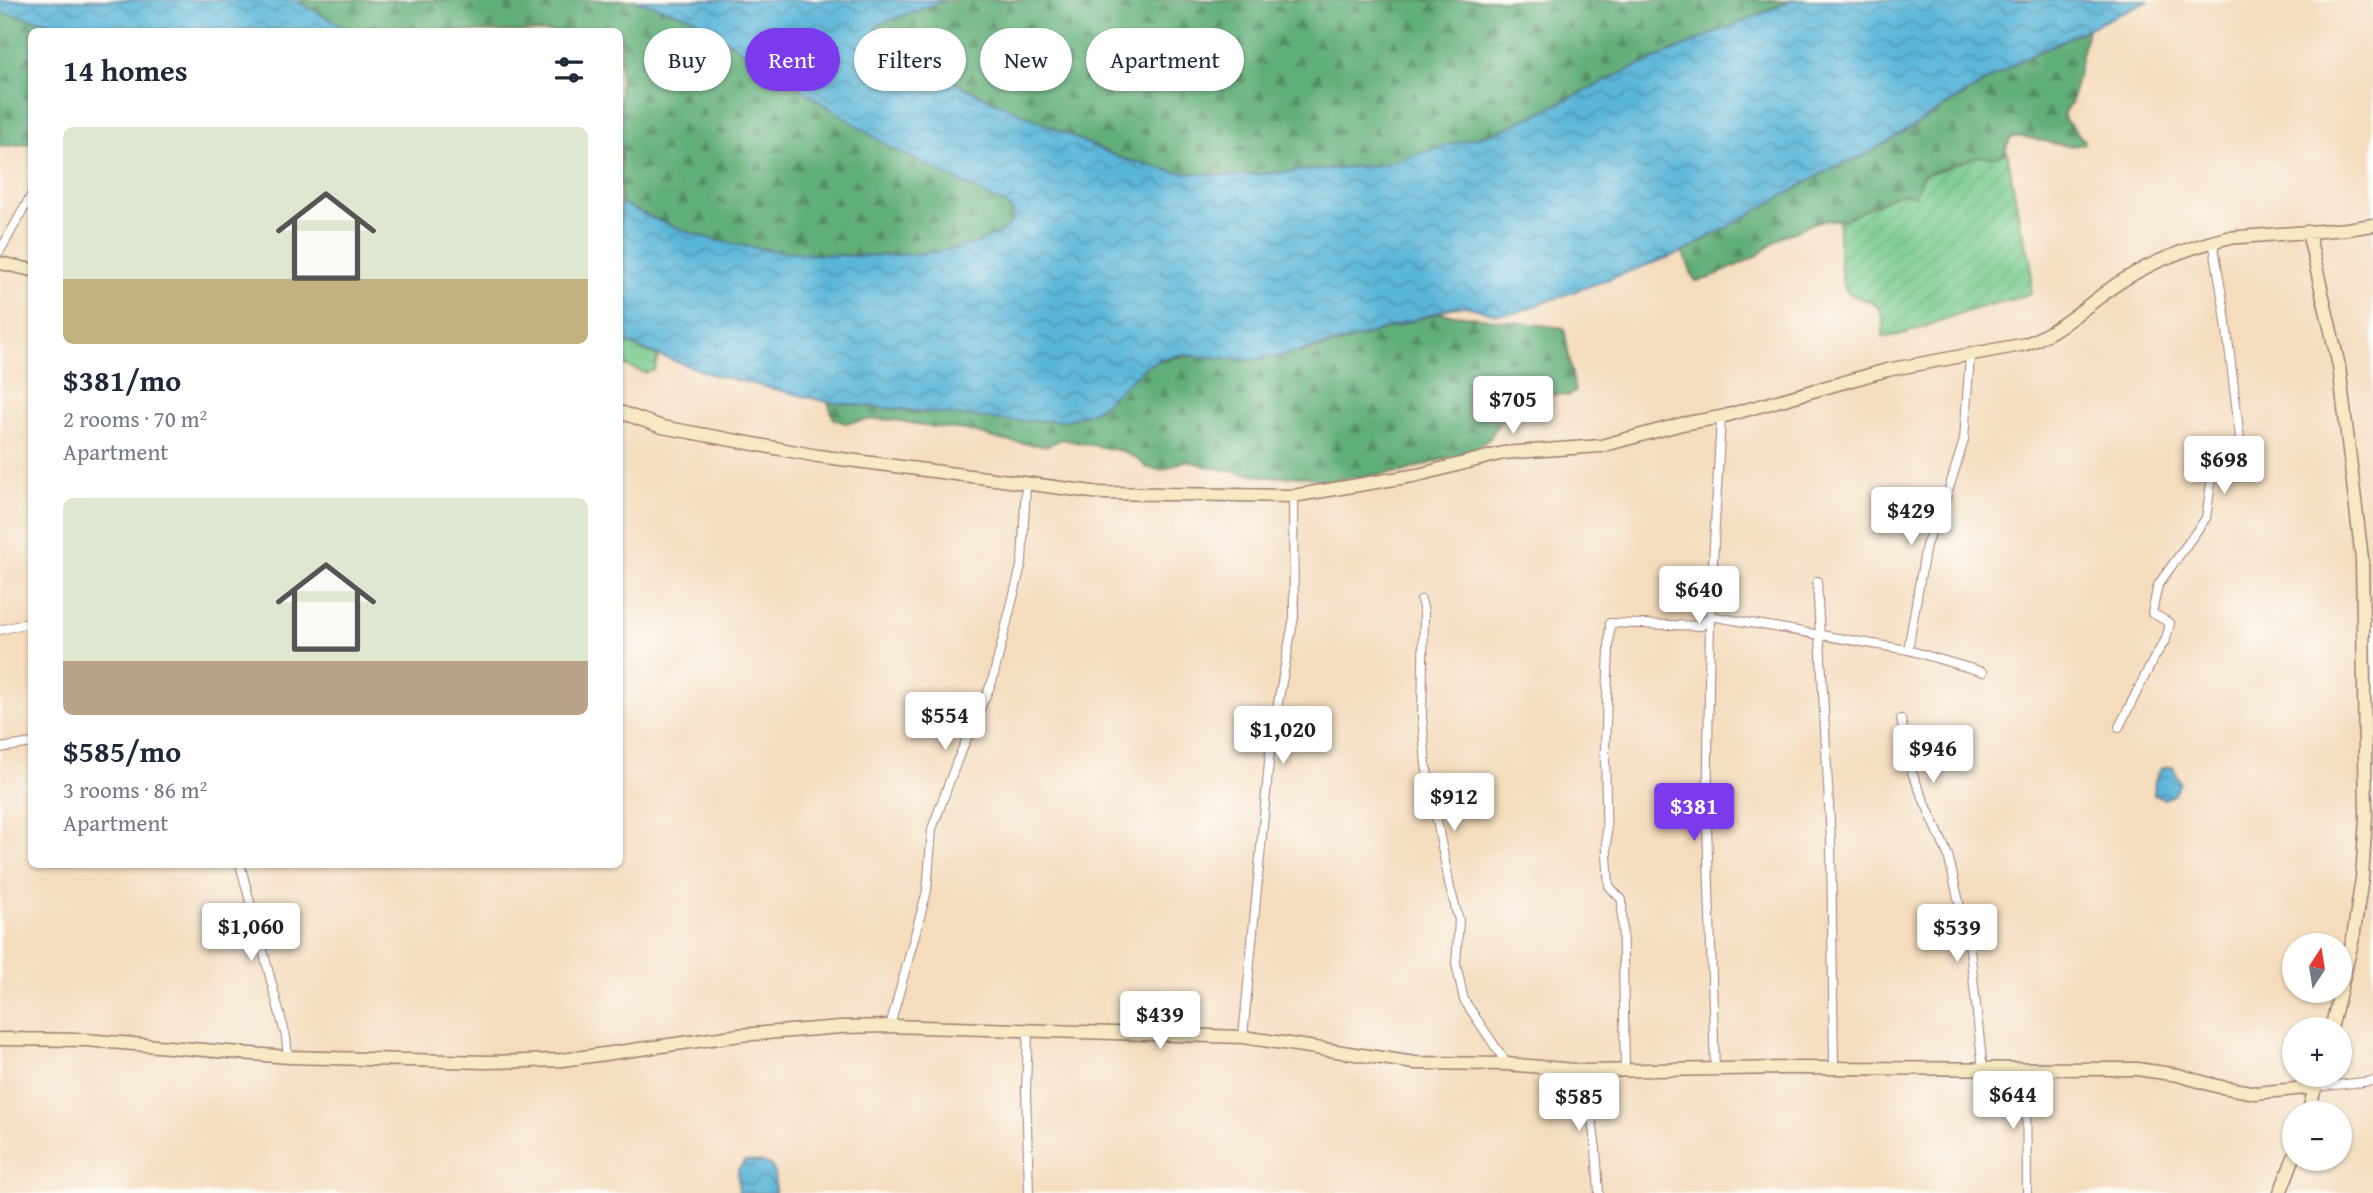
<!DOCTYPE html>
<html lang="en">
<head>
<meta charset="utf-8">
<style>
  :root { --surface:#fff; --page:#f6f6f7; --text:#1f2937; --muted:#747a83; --accent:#7c3aed }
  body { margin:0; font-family:"Gentium Book Plus",serif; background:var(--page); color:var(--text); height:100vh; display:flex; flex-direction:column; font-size:26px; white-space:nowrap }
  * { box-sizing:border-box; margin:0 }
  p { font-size:23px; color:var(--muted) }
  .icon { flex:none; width:38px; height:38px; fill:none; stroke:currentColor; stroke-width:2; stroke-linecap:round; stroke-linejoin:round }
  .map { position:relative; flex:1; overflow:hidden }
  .sheet { position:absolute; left:28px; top:28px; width:595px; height:840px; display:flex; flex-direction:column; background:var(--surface); border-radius:10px; box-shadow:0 2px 5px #0004 }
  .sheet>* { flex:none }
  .banner { position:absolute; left:644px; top:28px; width:665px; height:63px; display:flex; gap:14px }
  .needle { width:46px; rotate:12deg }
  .buttons { position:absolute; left:2282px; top:933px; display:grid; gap:14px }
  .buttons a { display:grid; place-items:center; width:70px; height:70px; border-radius:50%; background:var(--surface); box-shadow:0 2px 5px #0004; font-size:35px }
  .price { position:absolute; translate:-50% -60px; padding:0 16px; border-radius:7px; background:#fff; color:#222; font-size:23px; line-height:46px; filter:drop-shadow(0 2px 4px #0008) }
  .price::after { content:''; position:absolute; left:50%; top:42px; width:21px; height:16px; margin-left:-10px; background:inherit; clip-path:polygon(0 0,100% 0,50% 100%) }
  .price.selected { background:var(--accent); color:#fff }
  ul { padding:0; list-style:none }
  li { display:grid; align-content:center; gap:14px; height:371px; padding:0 35px }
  li span { display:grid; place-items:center; height:217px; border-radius:10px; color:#555 }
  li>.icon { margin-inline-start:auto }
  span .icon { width:126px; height:126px; fill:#fffc; stroke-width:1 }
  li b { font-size:30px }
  h2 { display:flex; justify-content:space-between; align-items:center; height:84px; padding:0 35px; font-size:30px }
  .pill { padding:0 24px; border-radius:32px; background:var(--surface); box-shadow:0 2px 5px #0004; font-size:24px; line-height:63px }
  .pill.selected { background:var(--accent); color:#fff }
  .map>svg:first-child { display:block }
  .forest { fill:url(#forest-firs); stroke:#566652; stroke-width:2 }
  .wetland { fill:url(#wetland-marsh); stroke:#60745c; stroke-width:2 }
  .garden { fill:url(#garden-furrows); stroke:#60745c; stroke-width:2 }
  .water { fill:url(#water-waves); stroke:#526a82; stroke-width:2 }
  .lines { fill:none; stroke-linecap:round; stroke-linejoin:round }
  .street-casing { stroke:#9f7e74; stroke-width:10 }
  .secondary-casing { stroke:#9f7e74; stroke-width:15 }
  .street { stroke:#fff; stroke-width:8 }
  .secondary { stroke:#f6e9c3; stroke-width:12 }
</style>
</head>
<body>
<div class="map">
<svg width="2373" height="1193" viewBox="0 0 2373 1193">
  <defs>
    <pattern id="forest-firs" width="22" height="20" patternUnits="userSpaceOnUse" patternTransform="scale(1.75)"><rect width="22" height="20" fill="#61ae78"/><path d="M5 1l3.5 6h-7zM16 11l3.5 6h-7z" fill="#528d63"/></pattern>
    <pattern id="wetland-marsh" width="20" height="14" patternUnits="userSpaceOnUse" patternTransform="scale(1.75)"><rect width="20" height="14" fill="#77ca8c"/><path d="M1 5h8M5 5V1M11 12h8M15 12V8" fill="none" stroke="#68ad79"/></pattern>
    <pattern id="garden-furrows" width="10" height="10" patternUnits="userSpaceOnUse" patternTransform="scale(1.75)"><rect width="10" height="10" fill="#77ca8c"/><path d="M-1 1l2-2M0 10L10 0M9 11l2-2" fill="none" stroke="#68ad79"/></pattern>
    <pattern id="water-waves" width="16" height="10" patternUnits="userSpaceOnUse" patternTransform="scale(1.75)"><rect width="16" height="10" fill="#5ab6d8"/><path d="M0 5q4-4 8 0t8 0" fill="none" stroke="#4c93af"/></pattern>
  </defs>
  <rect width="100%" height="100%" fill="#fdfcf7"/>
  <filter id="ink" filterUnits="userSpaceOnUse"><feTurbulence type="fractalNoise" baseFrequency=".0143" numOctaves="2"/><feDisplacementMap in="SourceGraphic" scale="14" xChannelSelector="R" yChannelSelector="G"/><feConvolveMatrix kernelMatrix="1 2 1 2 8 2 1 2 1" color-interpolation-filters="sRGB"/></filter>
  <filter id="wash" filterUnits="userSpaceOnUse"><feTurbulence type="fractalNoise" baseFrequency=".00686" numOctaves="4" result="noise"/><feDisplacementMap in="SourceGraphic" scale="28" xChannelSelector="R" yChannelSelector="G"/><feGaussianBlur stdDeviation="1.57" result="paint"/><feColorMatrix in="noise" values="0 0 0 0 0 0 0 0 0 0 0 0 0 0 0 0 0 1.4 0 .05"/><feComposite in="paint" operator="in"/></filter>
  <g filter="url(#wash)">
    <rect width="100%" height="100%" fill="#f4dcbd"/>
    <path class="forest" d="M295,0H635L691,17L891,148L1005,204L1013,212V221C974,271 781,256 724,242C691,235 649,218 620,202V32L351,31Z
      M946,0H1793L1631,69L1505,129L1380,165L1232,176L1175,172L1120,158L976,93L875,41V29L880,24Z
      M0,12L56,24L70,31L32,32L31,143L0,147Z
      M2088,29L2071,103L2064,112V119L2084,140L2083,144C2059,150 2037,135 2013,137L2009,141L2004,154L1997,157H1977L1922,176L1915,196H1893L1844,220H1828L1805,226L1795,232L1784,235L1757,256L1710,278L1695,281L1683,252L1836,166L1864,156L2025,58Z
      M1438,313L1564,328L1575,392L1569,396L1557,394L1524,400L1514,405L1501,419L1490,438L1473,450L1402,472L1326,481L1303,476L1268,477L1209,467L1186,460L1166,469L1159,470L1146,467L1138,459L1122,451L1061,439L1047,446L1005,441L966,430L926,426L895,420L875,419L845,423L834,419L828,402L928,413L1145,367C1184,346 1229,363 1272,357C1328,350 1384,329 1438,313Z"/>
    <path class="wetland" d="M620,341L659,356L654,370L644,373L620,363Z"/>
    <path class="garden" d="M2007,152L2020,225L2031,260V293C2013,300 1996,303 1978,308C1946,316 1916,334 1883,337C1888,286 1854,309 1844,286C1838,271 1839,236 1839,219L1844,220L1893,196L1905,193L1915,196L1922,176L1977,157H1997Z"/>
    <path class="water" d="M0,0H295L351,31H70L56,24L0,12Z
      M635,0H946L880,24L875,29V41L976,93L1120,158L1175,172L1232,176L1380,165L1505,129L1631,69L1793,0H2149L2025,58L1864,156L1836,166L1683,252L1515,313L1497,314L1465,306L1451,308L1353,339L1275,357L1249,360L1180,355L1160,359L1145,367L1097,410L1068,420L1014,421L828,402L711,374L620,341V202C649,218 691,235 724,242C781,256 976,271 1013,221V212L1005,204L891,148L691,17Z
      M2173,767L2180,783L2173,795L2164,799L2154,795L2155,781L2161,768Z
      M745,1161C775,1163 775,1163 775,1193H739L738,1170Z"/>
  </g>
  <g filter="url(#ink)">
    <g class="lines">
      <g class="street-casing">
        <path id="street" d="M0,251L32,194
          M1970,355L1964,440L1947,495L1926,545L1908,650L1983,672
          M1721,417L1710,616L1908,650
          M1817,581L1831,842L1834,1068
          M1421,600L1424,612L1422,716L1426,765L1450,888L1459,920L1456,964L1464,1000L1507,1064
          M1710,616L1707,826L1715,1069
          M0,630L32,622
          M1901,719L1912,773L1948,855L1970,949L1983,1070
          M2119,727L2153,660L2166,639L2170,623L2152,613L2158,585L2206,518L2212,476L2236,462L2241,446L2225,314L2213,241
          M0,748L32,743
          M240,864L286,1037L288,1057
          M890,1026L927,891L932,829L957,761L992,682L1022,562L1026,484
          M1028,1030L1026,1090L1029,1193
          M1243,1037L1271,741L1294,617L1293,496
          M2026,1069L2027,1193
          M1585,1071L1596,1149L1599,1193
          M1625,1071L1622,900L1609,886L1607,855L1605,749L1610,623L1701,626L1710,616
          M2316,1087L2373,1081"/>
      </g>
      <g class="secondary-casing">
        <path id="secondary" d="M2308,232L2339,366L2362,559L2366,817L2362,878L2353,938L2331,1029
          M0,263L32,270
          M620,412L662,427L818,456L1100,493L1293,496L1418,475L1503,453L1601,446L1682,424L1721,417L1887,370L2026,344C2060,331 2087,305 2117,284C2149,263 2190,247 2227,238L2347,229L2373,225
          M0,1039L86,1040L288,1057L487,1062L562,1060L740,1035L841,1027L890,1026L1243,1037L1415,1063L1507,1064L1585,1071L1788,1068L2137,1069L2178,1075L2216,1086L2256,1093L2316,1087
          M2308,1113L2319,1074
          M2280,1193L2294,1157"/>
      </g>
      <use href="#street" class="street"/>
      <use href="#secondary" class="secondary"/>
    </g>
  </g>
</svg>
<div class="buttons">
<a><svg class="needle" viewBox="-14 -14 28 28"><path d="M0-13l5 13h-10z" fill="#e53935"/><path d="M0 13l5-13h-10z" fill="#747a83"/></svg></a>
<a>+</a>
<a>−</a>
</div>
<b class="price" style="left:1513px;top:436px">$705</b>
<b class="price" style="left:2224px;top:496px">$698</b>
<b class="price" style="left:1911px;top:547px">$429</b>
<b class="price" style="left:1699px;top:626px">$640</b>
<b class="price" style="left:945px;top:752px">$554</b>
<b class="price" style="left:1283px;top:766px">$1,020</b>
<b class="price" style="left:1933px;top:785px">$946</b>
<b class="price" style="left:1454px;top:833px">$912</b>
<b class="price selected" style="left:1694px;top:843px">$381</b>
<b class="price" style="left:251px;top:963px">$1,060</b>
<b class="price" style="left:1957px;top:964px">$539</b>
<b class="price" style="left:1160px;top:1051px">$439</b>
<b class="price" style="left:2013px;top:1131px">$644</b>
<b class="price" style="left:1579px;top:1133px">$585</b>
<div class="banner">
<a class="pill">Buy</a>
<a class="pill selected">Rent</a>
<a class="pill">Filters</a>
<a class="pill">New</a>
<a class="pill">Apartment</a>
</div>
<section class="sheet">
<h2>14 homes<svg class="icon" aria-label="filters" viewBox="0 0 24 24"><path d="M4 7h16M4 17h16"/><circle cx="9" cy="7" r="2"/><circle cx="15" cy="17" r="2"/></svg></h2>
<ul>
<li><span style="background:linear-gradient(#dfe7d0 70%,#c2b280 0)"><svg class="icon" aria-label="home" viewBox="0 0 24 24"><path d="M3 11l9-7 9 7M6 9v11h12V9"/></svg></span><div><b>$381/mo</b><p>2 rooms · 70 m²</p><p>Apartment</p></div></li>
<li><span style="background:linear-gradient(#dfe7d0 75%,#b9a48a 0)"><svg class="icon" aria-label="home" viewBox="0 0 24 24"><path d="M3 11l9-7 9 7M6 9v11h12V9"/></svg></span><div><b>$585/mo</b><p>3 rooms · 86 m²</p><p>Apartment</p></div></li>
</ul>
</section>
</div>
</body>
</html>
